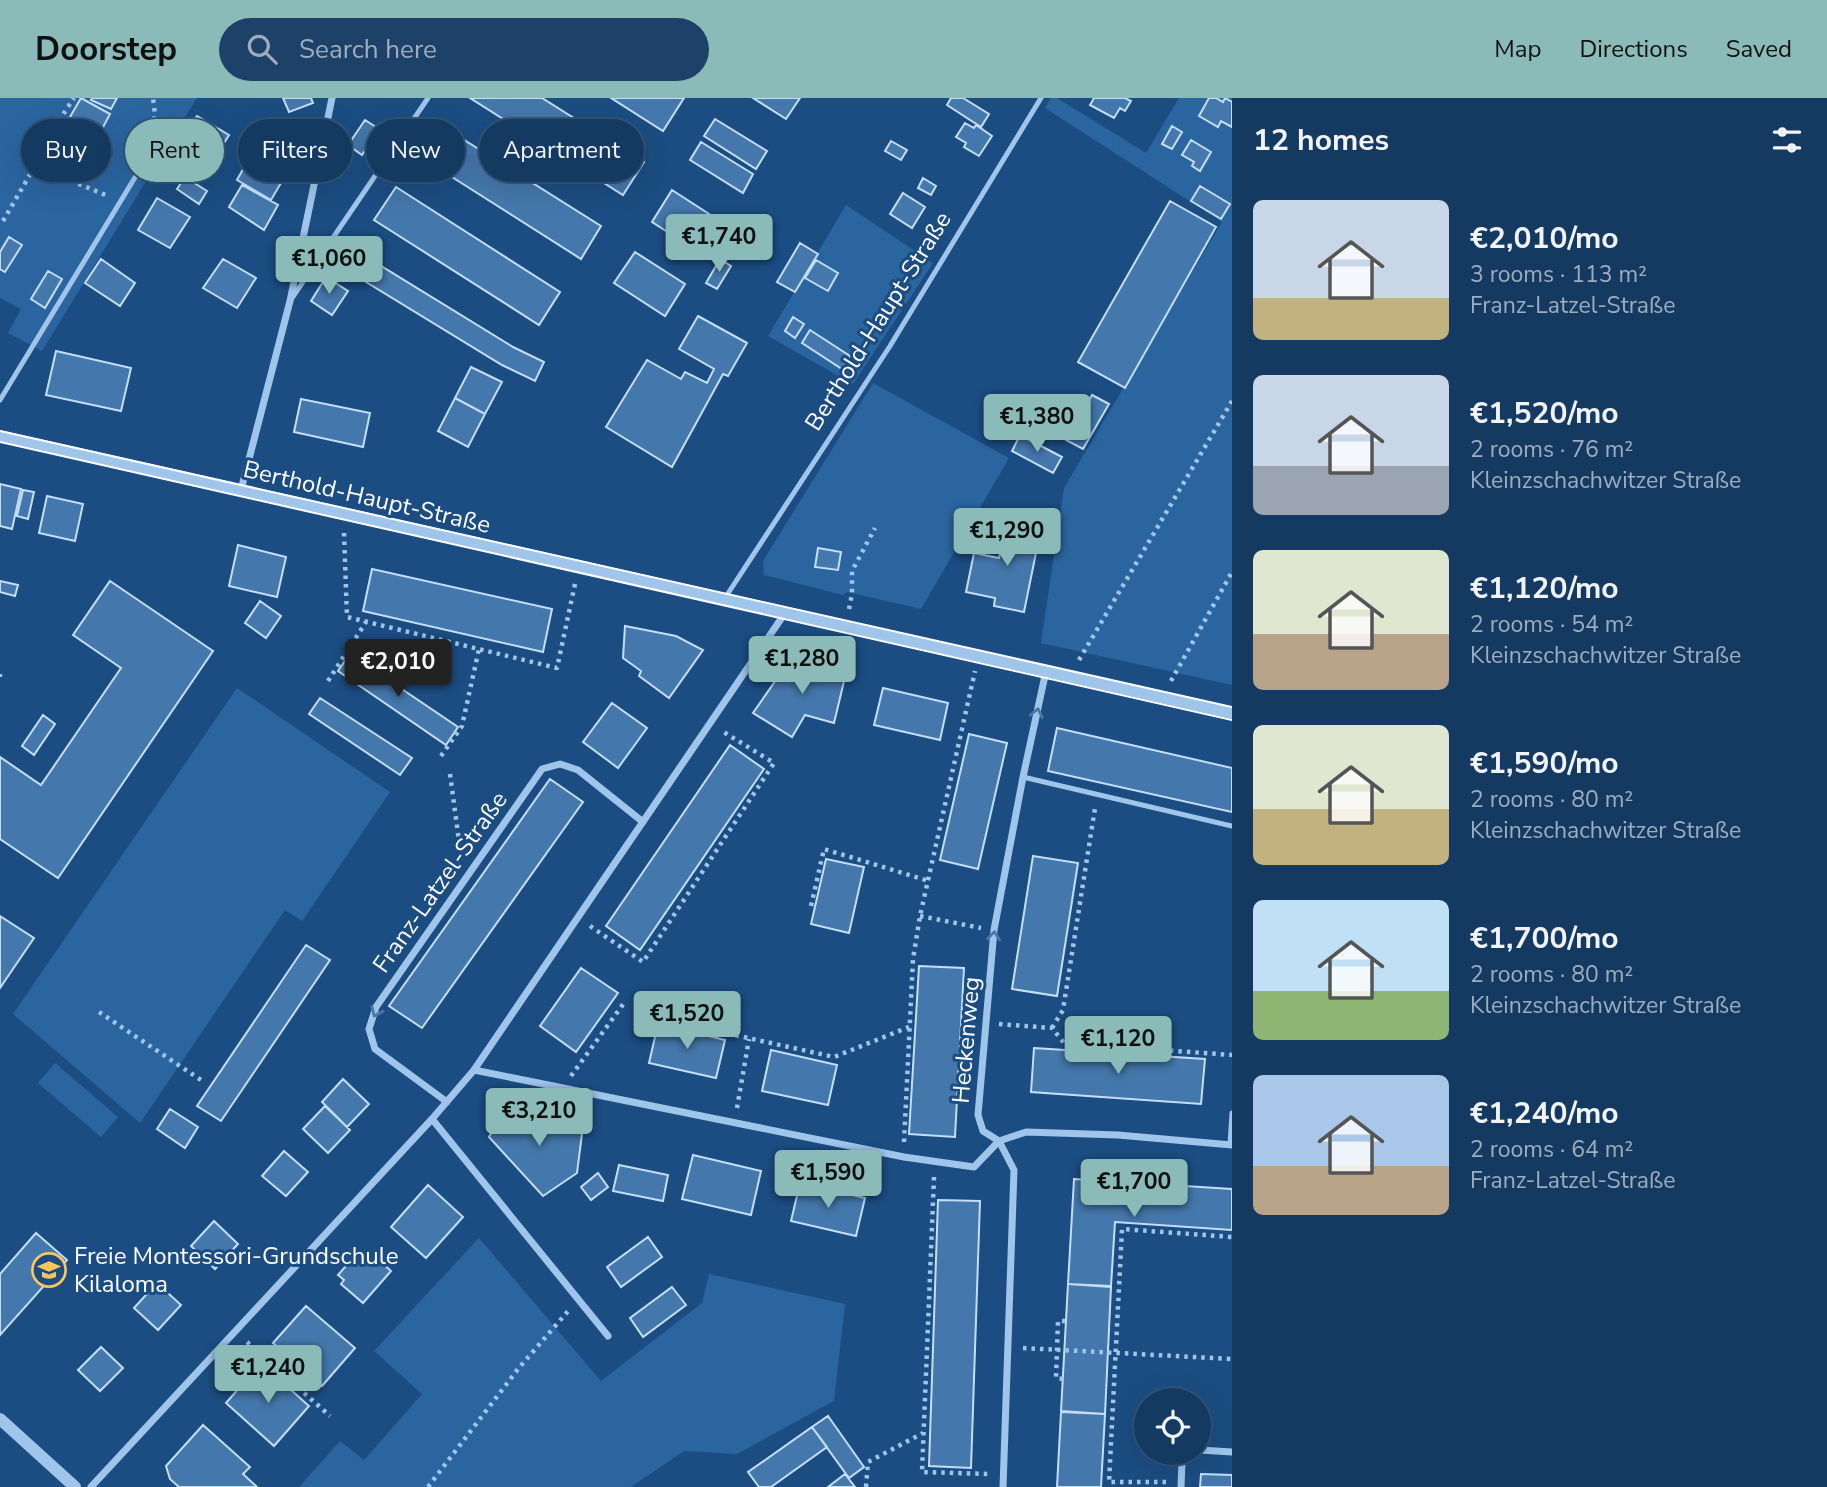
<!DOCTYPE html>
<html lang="en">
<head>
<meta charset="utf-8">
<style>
  :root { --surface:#143a62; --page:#1d4168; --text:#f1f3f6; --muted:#9dadbe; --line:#335477; --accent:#8bbbb9 }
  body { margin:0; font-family:"Nunito Sans",sans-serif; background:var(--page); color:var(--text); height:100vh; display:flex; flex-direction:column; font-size:26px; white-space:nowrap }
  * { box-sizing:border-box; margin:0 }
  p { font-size:23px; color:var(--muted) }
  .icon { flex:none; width:38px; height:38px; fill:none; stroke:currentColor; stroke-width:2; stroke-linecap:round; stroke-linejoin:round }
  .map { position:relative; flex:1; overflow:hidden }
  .side { display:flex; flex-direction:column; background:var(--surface); width:595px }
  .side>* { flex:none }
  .top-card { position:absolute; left:21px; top:21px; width:665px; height:63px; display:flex; gap:14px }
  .tools { position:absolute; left:1134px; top:1290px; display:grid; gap:14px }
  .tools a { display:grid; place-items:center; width:77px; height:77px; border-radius:50%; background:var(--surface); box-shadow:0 7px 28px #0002,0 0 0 2px var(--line); font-size:35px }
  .price { position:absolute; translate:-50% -60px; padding:0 16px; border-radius:7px; background:var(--accent); color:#111; font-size:23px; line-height:46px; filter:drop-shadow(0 2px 4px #0008) }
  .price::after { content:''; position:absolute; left:50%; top:42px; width:21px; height:16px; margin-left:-10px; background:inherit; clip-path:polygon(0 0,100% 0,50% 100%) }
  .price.selected { background:#222; color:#fff }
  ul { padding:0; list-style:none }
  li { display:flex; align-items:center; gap:21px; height:175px; padding:0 21px }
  li span { display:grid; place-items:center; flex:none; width:196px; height:140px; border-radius:10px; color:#555 }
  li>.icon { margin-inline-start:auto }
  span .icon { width:84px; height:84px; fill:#fffc; stroke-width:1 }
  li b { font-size:30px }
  h2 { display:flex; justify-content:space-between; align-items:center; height:84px; padding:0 21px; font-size:30px }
  .tag { padding:0 24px; border-radius:32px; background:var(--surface); box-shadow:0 7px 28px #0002,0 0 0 2px var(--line); font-size:24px; line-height:63px }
  .tag.selected { background:var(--accent); color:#111 }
  header { display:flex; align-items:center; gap:42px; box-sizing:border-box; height:98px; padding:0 35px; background:var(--accent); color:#111 }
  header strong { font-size:33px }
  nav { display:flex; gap:38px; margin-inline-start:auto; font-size:24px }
  .search { width:490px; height:63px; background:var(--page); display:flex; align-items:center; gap:18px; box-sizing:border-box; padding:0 24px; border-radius:38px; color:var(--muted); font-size:26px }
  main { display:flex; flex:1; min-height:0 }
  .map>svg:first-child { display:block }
  .green { fill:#2a659f }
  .building { fill:#4477ab; stroke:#c4def8; stroke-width:2 }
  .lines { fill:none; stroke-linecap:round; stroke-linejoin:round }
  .path { stroke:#9fc5ea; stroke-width:4.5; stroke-dasharray:3.5 5; stroke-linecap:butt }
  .service { stroke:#9fc5ea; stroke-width:5 }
  .minor { stroke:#9fc5ea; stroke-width:7 }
  .tertiary { stroke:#9fc5ea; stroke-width:12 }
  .tram { stroke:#fff; stroke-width:2 }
  .oneway { stroke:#4977a6 }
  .labels { text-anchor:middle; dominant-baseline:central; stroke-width:6; stroke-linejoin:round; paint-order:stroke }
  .street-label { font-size:24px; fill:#fff; stroke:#1b4d82 }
  .poi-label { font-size:24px; fill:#fff; stroke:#1b4d82; text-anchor:start }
</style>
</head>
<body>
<header>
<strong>Doorstep</strong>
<div class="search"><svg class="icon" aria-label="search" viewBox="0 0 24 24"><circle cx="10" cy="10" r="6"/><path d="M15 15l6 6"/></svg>Search here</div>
<nav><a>Map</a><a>Directions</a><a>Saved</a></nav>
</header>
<main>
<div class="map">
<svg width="1232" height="1389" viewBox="0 0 1232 1389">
  <rect width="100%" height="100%" fill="#1b4d82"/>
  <path class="green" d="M0,0H197L42,253L8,235L21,211L0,200Z
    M1051,0H1057L1146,55L1179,0H1232V587L1041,545L1064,390L1222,124L1045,10Z
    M846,107L933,165L853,286L768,238Z
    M873,285L1009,360L921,511L847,494L843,497L764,477L763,463Z
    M237,590L390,694L302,823L285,812L140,1025L13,916Z
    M55,965L118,1019L101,1039L38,985Z
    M479,1140L601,1283L702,1205L709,1176L845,1206L834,1303L737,1356L684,1353L631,1389H299L340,1343L364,1362L422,1296L374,1253Z"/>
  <path class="building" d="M81,0L110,16L100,35L70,19Z
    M92,0H117L111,11L91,2Z
    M283,0H311L313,5L289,14Z
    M470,0H542L644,64L623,97Z
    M611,0H684L663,33Z
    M753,0H800L786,21Z
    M951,0H963L989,16L981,29L947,7Z
    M1094,0H1125L1131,3L1125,13L1120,10L1114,20L1090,7Z
    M1209,0H1216L1223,4L1225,0L1232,4V29L1221,23L1218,29L1199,18Z
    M197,18L229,37L211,66L179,44Z
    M715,21L767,53L756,71L704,38Z
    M365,22L379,31L362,57L348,47Z
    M965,25L974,30L976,27L992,38L979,58L964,49L966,45L956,39Z
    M442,28L601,128L581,161L422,60Z
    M1172,28L1182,34L1172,51L1162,46Z
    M52,37L73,46L67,59L55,53L53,60L40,53Z
    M1191,42L1211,54L1200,73L1192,68L1194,64L1182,57Z
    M891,43L907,52L901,62L885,53Z
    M701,44L753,76L743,95L690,62Z
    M251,57L285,78L271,102L237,82Z
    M185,79L207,93L199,106L177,91Z
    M923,80L936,88L931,97L918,90Z
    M242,87L278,107L264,132L229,109Z
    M1200,88L1230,106L1221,121L1191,103Z
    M396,89L560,194L539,227L374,122Z
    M672,92L723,125L703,157L652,124Z
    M903,95L925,109L912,130L890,116Z
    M157,100L190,119L170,150L138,132Z
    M1170,103L1216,129L1125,290L1078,264Z
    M9,139L22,147L5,174L0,171V154Z
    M800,145L818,156L795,194L777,184Z
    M635,154L685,186L665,218L614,185Z
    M360,155L513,249L544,264L535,283L502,267L348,173Z
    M101,161L135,185L120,208L85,185Z
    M223,161L256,180L237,210L203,190Z
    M720,161L731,168L717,191L706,185Z
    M816,162L838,175L828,193L805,180Z
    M48,173L62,181L45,210L31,201Z
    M326,179L348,193L332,217L311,203Z
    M698,218L747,245L728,278L723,276L672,369L606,329L647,262L681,281L685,274L707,285L714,271L679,251Z
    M793,219L804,226L795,240L785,233Z
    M810,232L850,258L842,271L802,245Z
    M56,253L131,270L121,313L46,297Z
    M471,269L502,284L485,316L455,300Z
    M1092,297L1109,306L1083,351L1066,342Z
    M455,300L485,316L468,349L438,333Z
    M301,301L370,315L363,349L294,334Z
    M1020,337L1062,359L1053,375L1012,353Z
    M0,386L21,391L12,431L0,428Z
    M23,392L34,394L28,421L17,418Z
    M47,398L83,406L75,443L39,435Z
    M1007,423L1041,430L1024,514L994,508L995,500L966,494L974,455L999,460Z
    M238,447L286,459L277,499L229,488Z
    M818,450L841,454L838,472L815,469Z
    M372,471L552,511L543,554L363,513Z
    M0,483L18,487L15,498L0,494Z
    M110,483L213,553L58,780L0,741V659L41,687L121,570L73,537Z
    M260,503L281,518L266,540L245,525Z
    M625,528L676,538L703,552L669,600L639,578L641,573L623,560Z
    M350,556L458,629L446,647L338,573Z
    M790,562L846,575L834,625L805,617L792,639L753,615Z
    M883,590L948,605L940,642L874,627Z
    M320,600L412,660L400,677L309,616Z
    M612,605L647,630L618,670L583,644Z
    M43,617L55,626L34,657L22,648Z
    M1057,630L1232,670V714L1048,673Z
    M969,636L1007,645L978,771L940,762Z
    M730,647L764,671L640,852L606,828Z
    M550,681L583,704L422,930L389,908Z
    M1033,758L1078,765L1057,898L1012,891Z
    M826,761L864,769L849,835L811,826Z
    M0,818L34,840L0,890Z
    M306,847L330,862L221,1023L197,1008Z
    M919,868L964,870L955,1039L909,1036Z
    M581,870L618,895L576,954L540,928Z
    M658,926L725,942L716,980L649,965Z
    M1034,950L1205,961L1201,1006L1031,994Z
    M771,952L837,967L828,1007L762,993Z
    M343,981L369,1006L347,1029L322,1004Z
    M325,1008L350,1032L328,1055L303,1031Z
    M170,1011L198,1029L185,1050L157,1031Z
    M502,1013L583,1028L577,1075L543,1098L489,1039Z
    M284,1053L308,1074L286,1098L262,1078Z
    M693,1057L761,1073L751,1117L682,1101Z
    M619,1067L668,1077L663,1103L613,1093Z
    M598,1075L608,1089L591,1102L581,1089Z
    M1074,1081L1232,1091V1132L1115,1124L1111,1188L1068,1186Z
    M800,1085L865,1100L856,1138L791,1123Z
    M428,1087L463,1119L426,1160L391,1129Z
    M938,1102L980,1103L971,1370L929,1368Z
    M214,1123L238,1146L215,1171L191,1148Z
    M36,1135L67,1162L0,1237V1176Z
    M648,1139L662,1159L621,1189L607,1169Z
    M359,1153L365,1159L370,1154L391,1173L363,1205L341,1186L344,1182L338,1177Z
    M157,1185L181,1207L158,1232L134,1210Z
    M1068,1186L1111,1189L1105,1316L1061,1313Z
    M672,1189L686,1207L643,1239L630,1220Z
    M306,1208L355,1250L322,1288L273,1245Z
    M101,1249L123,1270L100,1293L78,1272Z
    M261,1265L309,1308L274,1348L226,1305Z
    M1061,1314L1105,1316L1101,1389H1057Z
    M828,1318L864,1369L849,1380L812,1329Z
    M203,1327L250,1369L243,1376L257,1389H179L170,1381L166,1368Z
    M812,1329L827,1349L771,1389H759L748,1374Z
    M845,1376L855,1389H828Z
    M1201,1376L1232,1377V1389H1200Z"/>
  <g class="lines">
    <path class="path" d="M54,30L74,0
      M150,47L155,17L153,0
      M3,123L35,68L108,98
      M344,435L347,519L557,570L575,486
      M849,511L852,496V473L875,430
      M1079,562L1232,303
      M0,576V579
      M328,583L366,524
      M1171,583L1232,474
      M441,658L462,628L479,551
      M450,676L459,743L469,750
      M811,808L824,751L929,783
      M920,818L981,830
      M590,828L643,864L774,665L722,633
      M99,914L204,984
      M999,926L1052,930L1064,945L1232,957
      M694,928L834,959L909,929
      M1052,930L1063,912L1095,710
      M571,978L624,905
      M737,1010L749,941
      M904,1044L913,861L920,818L975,573
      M934,1079L922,1374L990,1376
      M247,1244L330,1318
      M1023,1250L1232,1261
      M1063,1281L1056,1280L1058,1223H1066
      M1166,1384H1109L1122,1131L1232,1139
      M428,1389L518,1271L569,1212
      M866,1389L868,1364L923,1335"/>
    <path class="service" d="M292,200L428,0
      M0,302L148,58
      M725,500L890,248L1041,0
      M1023,679L1232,728
      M1230,1047L1232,1015"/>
    <path class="minor" d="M241,392L290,203L332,0
      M474,972L904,1059L974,1069L999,1043L1026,1034L1118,1037L1232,1047
      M447,1004L375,951L369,931L376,909L542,671L560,666L578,672L643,724
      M432,1021L608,1238
      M1199,1352L1232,1354
      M91,1389L432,1021L474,972L785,515
      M1003,1389L1014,1072L999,1043L983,1033L978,1017L994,832L1023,679L1046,573
      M1181,1389L1182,1363L1193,1354"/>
    <path class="tertiary" d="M0,338L1232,615
      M0,1321L75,1389"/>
    <path class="tram" d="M0,333L1232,609
      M0,344L1232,622"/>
  </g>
  <defs><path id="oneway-chevron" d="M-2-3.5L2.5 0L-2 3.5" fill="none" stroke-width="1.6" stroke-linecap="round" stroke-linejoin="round" transform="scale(1.75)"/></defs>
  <g class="oneway">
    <use href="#oneway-chevron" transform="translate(1037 615) rotate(-78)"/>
    <use href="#oneway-chevron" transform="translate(994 838) rotate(-84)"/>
    <use href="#oneway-chevron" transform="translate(376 914) rotate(114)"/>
  </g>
  <defs>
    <g id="school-ring" transform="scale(1.75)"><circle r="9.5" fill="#1b4d82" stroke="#fcc65c" stroke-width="1.5"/><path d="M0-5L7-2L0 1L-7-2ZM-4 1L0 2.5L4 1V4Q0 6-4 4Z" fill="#fcc65c"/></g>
  </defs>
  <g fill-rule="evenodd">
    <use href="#school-ring" x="49" y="1172"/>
  </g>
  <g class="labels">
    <g class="street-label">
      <text transform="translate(878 223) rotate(-58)">Berthold-Haupt-Straße</text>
      <text transform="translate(367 399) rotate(13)">Berthold-Haupt-Straße</text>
      <text transform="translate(440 784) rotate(-55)">Franz-Latzel-Straße</text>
      <text transform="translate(966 942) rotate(-85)">Heckenweg</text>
    </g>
    <g class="poi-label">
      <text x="74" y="1158">Freie Montessori-Grundschule<tspan x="74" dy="28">Kilaloma</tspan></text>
    </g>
  </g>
</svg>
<div class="tools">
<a><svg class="icon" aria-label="locate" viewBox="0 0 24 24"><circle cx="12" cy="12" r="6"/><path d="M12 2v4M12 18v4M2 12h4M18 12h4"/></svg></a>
</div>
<b class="price" style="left:719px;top:176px">€1,740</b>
<b class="price" style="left:329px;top:198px">€1,060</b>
<b class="price" style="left:1037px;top:356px">€1,380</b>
<b class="price" style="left:1007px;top:470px">€1,290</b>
<b class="price" style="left:802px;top:598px">€1,280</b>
<b class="price selected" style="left:398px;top:601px">€2,010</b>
<b class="price" style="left:687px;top:953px">€1,520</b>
<b class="price" style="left:1118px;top:978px">€1,120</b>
<b class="price" style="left:539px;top:1050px">€3,210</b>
<b class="price" style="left:828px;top:1112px">€1,590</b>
<b class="price" style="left:1134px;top:1121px">€1,700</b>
<b class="price" style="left:268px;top:1307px">€1,240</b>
<div class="top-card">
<a class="tag">Buy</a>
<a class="tag selected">Rent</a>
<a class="tag">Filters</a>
<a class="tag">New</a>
<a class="tag">Apartment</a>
</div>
</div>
<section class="side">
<h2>12 homes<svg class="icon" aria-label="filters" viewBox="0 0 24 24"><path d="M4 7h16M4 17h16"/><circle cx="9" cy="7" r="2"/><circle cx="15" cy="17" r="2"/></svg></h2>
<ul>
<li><span style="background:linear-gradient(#c9d6e8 70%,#c2b280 0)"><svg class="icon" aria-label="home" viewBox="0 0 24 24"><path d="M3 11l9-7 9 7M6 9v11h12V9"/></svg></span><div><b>€2,010/mo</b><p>3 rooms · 113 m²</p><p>Franz-Latzel-Straße</p></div></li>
<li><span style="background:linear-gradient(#c9d6e8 65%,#9aa5b1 0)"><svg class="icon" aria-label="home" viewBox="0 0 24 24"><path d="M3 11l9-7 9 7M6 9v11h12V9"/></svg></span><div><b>€1,520/mo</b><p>2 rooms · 76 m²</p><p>Kleinzschachwitzer Straße</p></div></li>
<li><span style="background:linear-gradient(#dfe7d0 60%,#b9a48a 0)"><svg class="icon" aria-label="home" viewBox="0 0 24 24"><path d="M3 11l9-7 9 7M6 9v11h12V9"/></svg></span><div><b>€1,120/mo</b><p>2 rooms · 54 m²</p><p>Kleinzschachwitzer Straße</p></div></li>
<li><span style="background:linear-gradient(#dfe7d0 60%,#c2b280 0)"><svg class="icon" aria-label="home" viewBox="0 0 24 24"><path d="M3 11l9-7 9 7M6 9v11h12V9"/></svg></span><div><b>€1,590/mo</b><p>2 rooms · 80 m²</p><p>Kleinzschachwitzer Straße</p></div></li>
<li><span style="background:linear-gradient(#bfe0f5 65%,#8fb573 0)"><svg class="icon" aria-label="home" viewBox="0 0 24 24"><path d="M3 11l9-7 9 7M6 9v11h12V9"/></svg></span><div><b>€1,700/mo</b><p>2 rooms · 80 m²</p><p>Kleinzschachwitzer Straße</p></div></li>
<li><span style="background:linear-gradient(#a9c7e8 65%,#b9a48a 0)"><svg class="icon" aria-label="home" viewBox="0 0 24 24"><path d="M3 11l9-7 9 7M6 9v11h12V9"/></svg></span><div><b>€1,240/mo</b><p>2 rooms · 64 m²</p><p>Franz-Latzel-Straße</p></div></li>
</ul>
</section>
</main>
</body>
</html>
